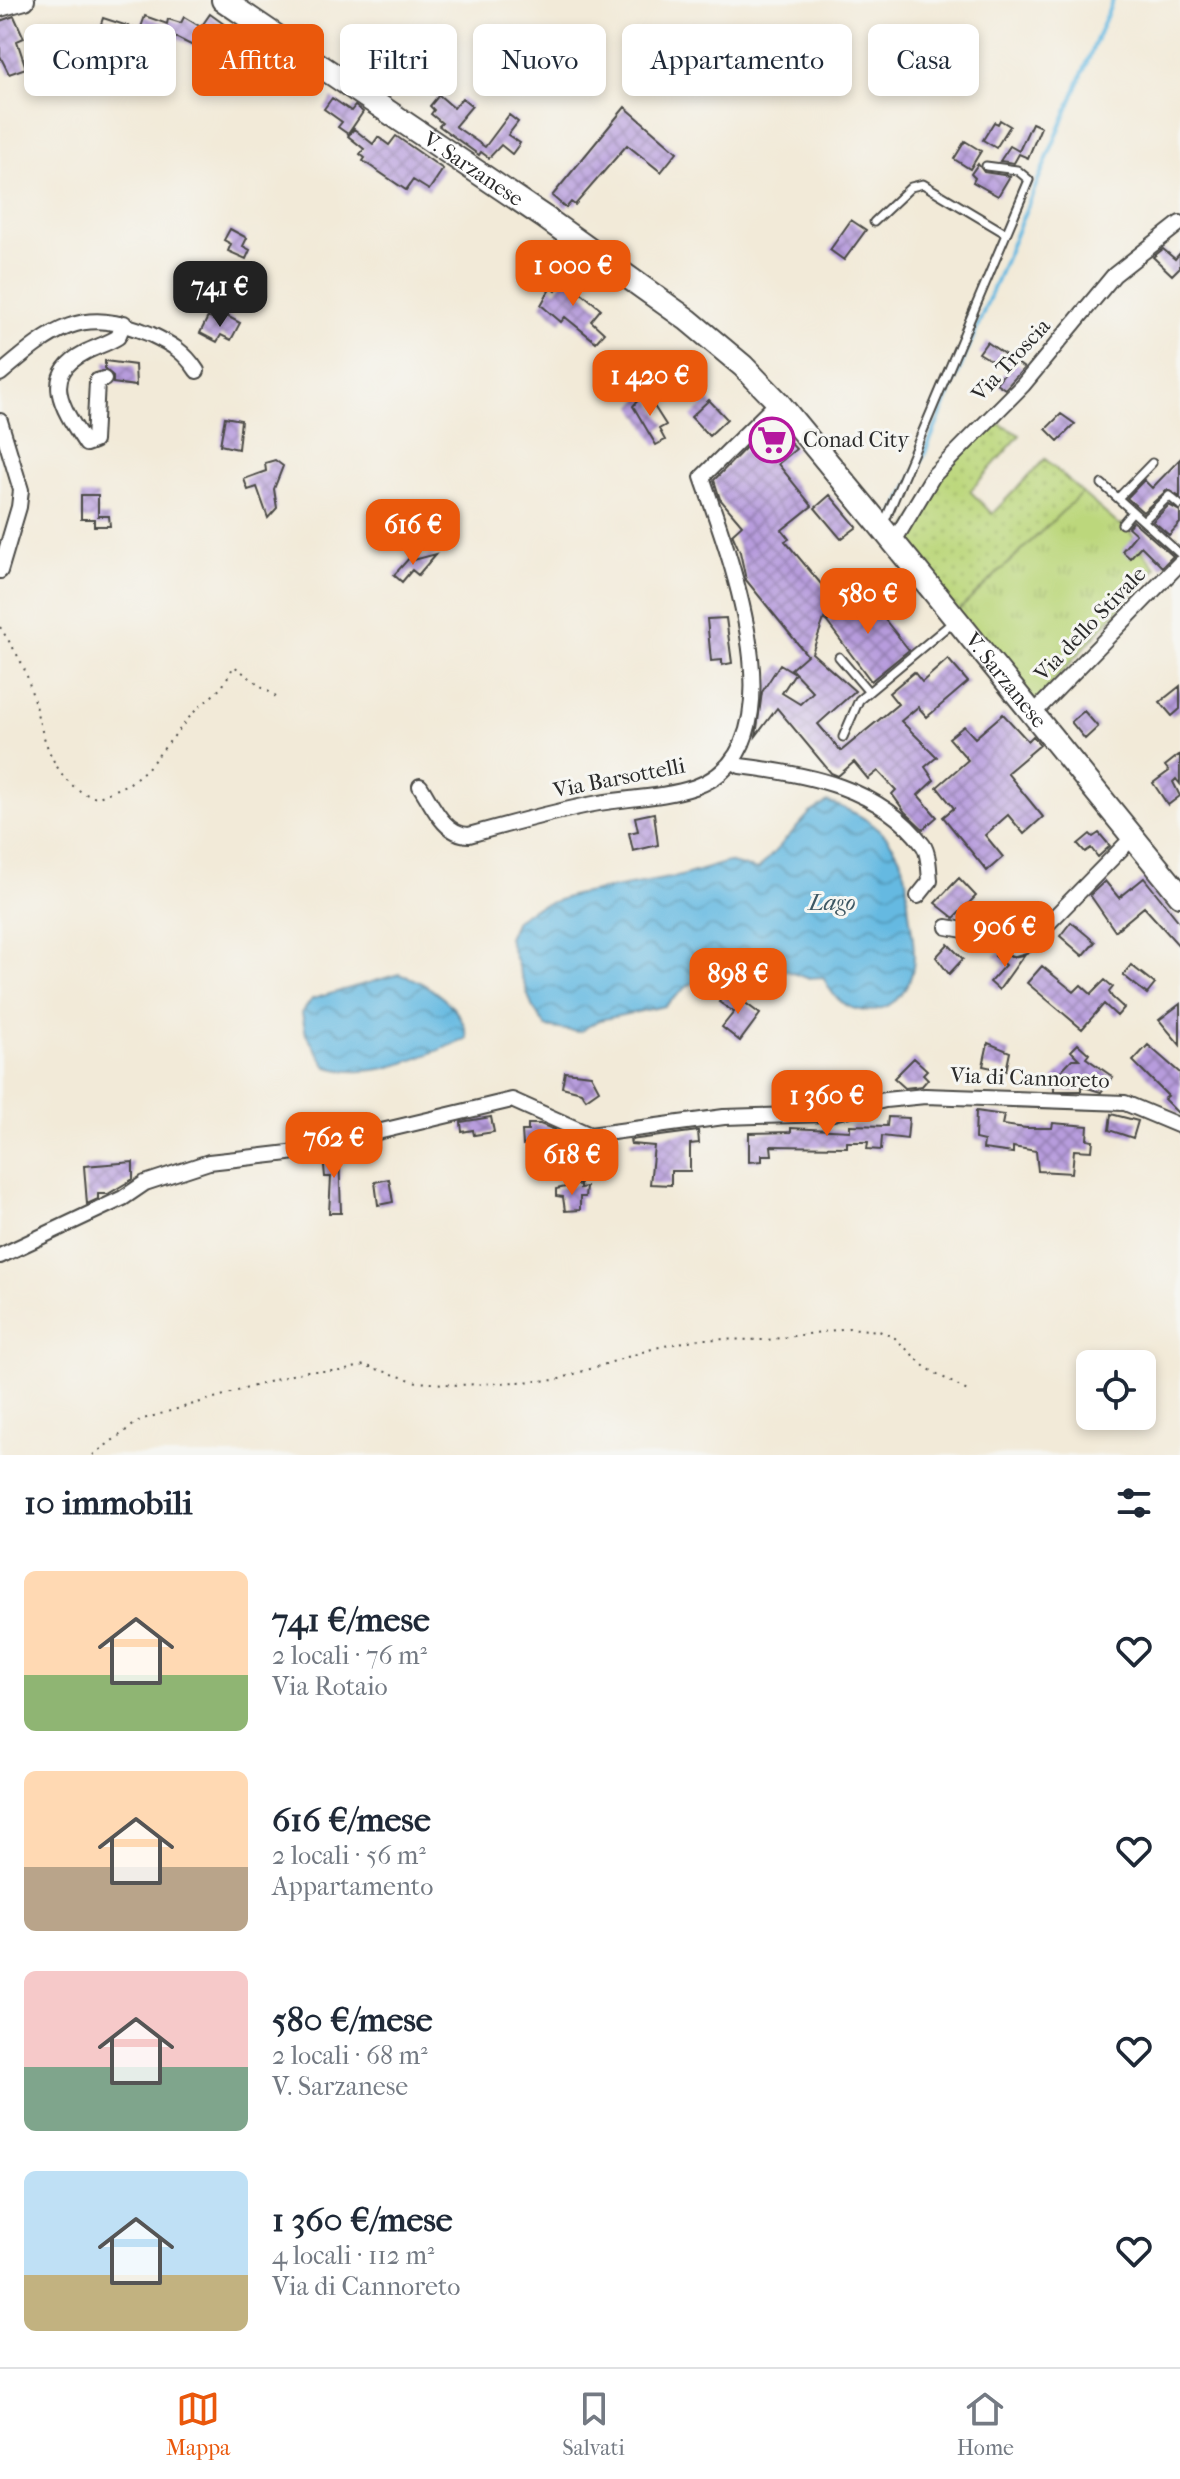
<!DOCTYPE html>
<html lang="it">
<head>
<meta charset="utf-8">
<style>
  :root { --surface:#fff; --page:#f6f6f7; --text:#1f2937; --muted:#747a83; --line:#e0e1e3; --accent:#ea580c }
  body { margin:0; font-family:"IM FELL French Canon",serif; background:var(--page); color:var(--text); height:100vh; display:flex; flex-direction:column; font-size:30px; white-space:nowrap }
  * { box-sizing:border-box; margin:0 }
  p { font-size:26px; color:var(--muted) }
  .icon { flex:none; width:44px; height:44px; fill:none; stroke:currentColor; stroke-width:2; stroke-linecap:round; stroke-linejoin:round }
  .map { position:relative; height:1455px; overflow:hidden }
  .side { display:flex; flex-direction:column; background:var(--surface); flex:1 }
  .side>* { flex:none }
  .guide { position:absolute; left:24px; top:24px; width:1132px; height:72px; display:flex; gap:16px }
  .fabs { position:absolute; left:1076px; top:1350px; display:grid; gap:16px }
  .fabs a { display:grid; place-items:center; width:80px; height:80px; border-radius:12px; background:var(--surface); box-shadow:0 4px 12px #0003; font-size:40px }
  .price { position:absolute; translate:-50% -68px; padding:0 18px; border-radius:16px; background:var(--accent); color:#fff; font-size:26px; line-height:52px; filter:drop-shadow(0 2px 4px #0008) }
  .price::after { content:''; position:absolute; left:50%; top:48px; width:24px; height:18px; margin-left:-12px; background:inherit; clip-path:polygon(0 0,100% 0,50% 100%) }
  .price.selected { background:#222; color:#fff }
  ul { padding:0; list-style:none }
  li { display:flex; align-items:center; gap:24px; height:200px; padding:0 24px }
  li span { display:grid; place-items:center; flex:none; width:224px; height:160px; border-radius:12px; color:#555 }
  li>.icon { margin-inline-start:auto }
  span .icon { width:96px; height:96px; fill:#fffc; stroke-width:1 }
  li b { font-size:34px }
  h2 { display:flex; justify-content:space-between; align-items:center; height:96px; padding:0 24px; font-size:34px }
  .pill { padding:0 28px; border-radius:12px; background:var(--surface); box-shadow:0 4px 12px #0003; font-size:28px; line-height:72px }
  .pill.selected { background:var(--accent); color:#fff }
  .dock { display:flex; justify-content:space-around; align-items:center; height:112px; border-top:2px solid var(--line); background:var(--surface); font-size:22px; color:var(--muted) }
  .dock a { display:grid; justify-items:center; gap:4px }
  .dock .selected { color:var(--accent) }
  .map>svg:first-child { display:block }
  .grass { fill:url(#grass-dots); stroke:#748154; stroke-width:2 }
  .park { fill:url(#park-tufts); stroke:#748154; stroke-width:2 }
  .water { fill:url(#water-waves); stroke:#487286; stroke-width:2 }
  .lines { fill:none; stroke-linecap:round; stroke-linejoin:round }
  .stream { stroke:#65b9e1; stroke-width:4 }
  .building { fill:url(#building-cross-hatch) }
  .service-casing { stroke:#494845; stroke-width:11 }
  .minor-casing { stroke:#494845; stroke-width:18 }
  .tertiary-casing { stroke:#494845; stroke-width:22 }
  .primary-casing { stroke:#494845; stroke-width:26 }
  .path { stroke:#494845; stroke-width:2; stroke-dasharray:2 6; stroke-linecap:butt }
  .service { stroke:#fff; stroke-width:7 }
  .minor { stroke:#fff; stroke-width:14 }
  .tertiary { stroke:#fff; stroke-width:18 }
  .primary { stroke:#fff; stroke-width:22 }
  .labels { text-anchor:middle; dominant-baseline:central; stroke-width:6; stroke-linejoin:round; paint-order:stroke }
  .street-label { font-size:22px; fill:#2b2b2b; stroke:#f6f6f2 }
  .poi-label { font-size:22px; fill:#2b2b2b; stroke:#f6f6f2; text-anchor:start }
  .water-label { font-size:24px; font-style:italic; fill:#3c5662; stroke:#f6f6f2 }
</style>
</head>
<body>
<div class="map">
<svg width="1180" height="1455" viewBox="0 0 1180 1455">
  <defs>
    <pattern id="grass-dots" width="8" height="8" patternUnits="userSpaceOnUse" patternTransform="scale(2)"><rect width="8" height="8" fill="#bcd77c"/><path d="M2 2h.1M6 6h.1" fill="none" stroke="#a2b96b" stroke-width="1.8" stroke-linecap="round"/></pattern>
    <pattern id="park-tufts" width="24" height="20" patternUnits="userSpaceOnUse" patternTransform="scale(2)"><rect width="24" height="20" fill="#bcd77c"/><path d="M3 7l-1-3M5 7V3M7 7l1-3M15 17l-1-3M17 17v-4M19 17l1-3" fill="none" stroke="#a2b96b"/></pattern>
    <pattern id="water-waves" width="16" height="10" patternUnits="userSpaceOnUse" patternTransform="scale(2)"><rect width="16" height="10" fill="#65b9e1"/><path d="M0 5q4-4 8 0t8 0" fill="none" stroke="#5397b7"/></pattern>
    <pattern id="building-cross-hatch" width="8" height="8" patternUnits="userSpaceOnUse" patternTransform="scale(2)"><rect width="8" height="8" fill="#b79cdd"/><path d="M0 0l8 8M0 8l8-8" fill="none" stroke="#957fb3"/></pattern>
  </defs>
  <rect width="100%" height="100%" fill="#f6f6f2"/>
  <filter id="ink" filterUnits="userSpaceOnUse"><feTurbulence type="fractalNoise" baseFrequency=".0125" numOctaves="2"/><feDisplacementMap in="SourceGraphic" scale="16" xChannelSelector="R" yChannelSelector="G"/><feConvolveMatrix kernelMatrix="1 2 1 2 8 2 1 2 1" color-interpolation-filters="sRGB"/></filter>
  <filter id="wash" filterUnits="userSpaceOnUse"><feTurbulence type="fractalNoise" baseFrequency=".006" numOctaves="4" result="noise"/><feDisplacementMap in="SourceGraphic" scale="32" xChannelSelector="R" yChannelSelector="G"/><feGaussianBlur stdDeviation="1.8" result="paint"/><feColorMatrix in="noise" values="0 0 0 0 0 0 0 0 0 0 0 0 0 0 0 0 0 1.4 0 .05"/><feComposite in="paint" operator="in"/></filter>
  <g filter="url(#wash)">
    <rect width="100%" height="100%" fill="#f2ead8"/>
    <path class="grass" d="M994,421L1020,435L970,491L992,514L1045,459L1082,493L958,611L901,538L937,480Z"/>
    <path class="park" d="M1082,493L1119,525L1122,524L1144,547L1142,550L1156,568L1035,702L958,611Z"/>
    <path class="water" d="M828,802C862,813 893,832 904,869C908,882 907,898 909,912C912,934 918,957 910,979C899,1010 862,1022 837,998C831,993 827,984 823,977L807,978L741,955L719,971L689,985L665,1006L599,1020L579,1032L546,1027L532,1006L508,938L516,920L534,908L574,895L681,876L728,862L758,870L810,813Z
      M399,974C426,981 466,1009 467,1039C419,1057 378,1081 327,1067L306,1034L302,1013L312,999Z"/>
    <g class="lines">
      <path class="stream" d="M893,519L924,455L1113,0"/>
    </g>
    <g id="blocks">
      <path class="building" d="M210,14L228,27L220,47L227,52L223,61L173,36L166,53L117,36L112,58L106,57L108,33L99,30L103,18L140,30L145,16L167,24L168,19L181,23L184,17L201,27Z
        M14,16L24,38L17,41L26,68L9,74L0,56V21Z
        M269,50L294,65L287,79L262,65Z
        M439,95L454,108L462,98L472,106L455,126L485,147L509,115L518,122L508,135L520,143L512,154L501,145L489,158L481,152L479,155L439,126L442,123L431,114L434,110L430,106Z
        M332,98L351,111L355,106L363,112L348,134L338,127L342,122L324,109Z
        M625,107L677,152L661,172L627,145L575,205L571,202L566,208L552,196Z
        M1000,120L1010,126L996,148L983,140L994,122L998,124Z
        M1032,123L1041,127L1028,158L1019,154L1014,163L1000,161L1010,146L1019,151Z
        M354,129L373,144L378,137L389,145L396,136L443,169L429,190L413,180L406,190L363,161L365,158L360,154L364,149L348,136Z
        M965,141L981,151L970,169L954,159Z
        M978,164L984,172L1010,176L998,196L973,182L975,178L971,174Z
        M851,220L866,230L844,260L830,250Z
        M230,229L247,238L243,246L250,250L246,259L228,251L231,244L224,240Z
        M1163,249L1175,259L1180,253V267L1172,275L1153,257Z
        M567,275L575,281L572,285L601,309L591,321L604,333L596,342L565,317L561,322L541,305L551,287L556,291Z
        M225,315L240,323L231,340L221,335L217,342L200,333L208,317L220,324Z
        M987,342L1024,368L1005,389L996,383L1007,370L979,353Z
        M105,361L135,365L136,386L113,383V376L105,369Z
        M645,392L666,425L659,429L665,440L656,445L633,406Z
        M709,400L727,419L709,436L691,417Z
        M1061,414L1075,424L1058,441L1046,429Z
        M225,417L241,420L238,449L220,445Z
        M771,422L796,449L778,464L812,506L782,530L789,539L785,541L837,603L827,622L824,619L812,653L855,691L818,724L841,751L898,704L889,693L914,672L922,682L948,659L968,682L927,717L918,707L901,721L937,757L925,767L934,780L918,795L937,817L923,829L905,812L892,794L896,790L878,771L868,779L854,762L838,776L831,773L777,708L756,736L762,692L780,664L795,673L782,693L800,704L813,692L791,669L807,655L746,580L740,552L732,534L742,525L720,499L714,480Z
        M1180,459V497L1167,490L1143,512L1127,498L1144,480L1152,488Z
        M275,460L283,466L274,489L277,508L268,518L257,487L248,490L244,479L266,471L265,463Z
        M81,495H98V516H109L110,526H94V519H81Z
        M830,495L857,527L841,539L815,508Z
        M1169,505L1180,511V523L1169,535L1153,521Z
        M1133,521L1173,556L1162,567L1141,546L1130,558L1122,551L1136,534L1128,527Z
        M436,554L418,575L412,570L402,582L394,575L410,557L414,560Z
        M863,592L909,650L871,681L827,622Z
        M726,618L732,663L722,665V660L711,661L707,619Z
        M1180,686V709L1172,716L1160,702Z
        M1084,711L1098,727L1085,739L1071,722Z
        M1003,714L1028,741L1033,736L1040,745L1007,773L1043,817L1024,834L1008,815L985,835L1003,857L987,871L943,817L954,808L937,787L968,760L949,738L964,726L975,738Z
        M1180,754V784L1176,779L1173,782L1180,796L1168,805L1153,783L1169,771L1165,766Z
        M654,813L658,845L633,851L629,833L638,831L635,817Z
        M1099,833L1110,846L1098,857L1091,848L1085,852L1078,844L1090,834L1093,837Z
        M959,878L976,896L954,918L935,903Z
        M1144,878L1180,923V947L1144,907L1115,931L1090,895L1105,881L1119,898Z
        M1071,922L1095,942L1083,956L1060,936Z
        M948,944L963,959L949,974L936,957Z
        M999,952L1011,957L1024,955L999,990L990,982L1005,965L995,956Z
        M1131,965L1155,984L1147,994L1123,975Z
        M1042,966L1074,992L1081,985L1091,994L1105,980L1113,987L1109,992L1112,997L1124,1008L1117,1016L1104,1004L1082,1029L1027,983Z
        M728,990L760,1014L740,1041L722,1027L734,1012L719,1002Z
        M1180,1004V1045L1159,1020Z
        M988,1043L1010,1052L1006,1071L983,1066Z
        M1078,1044L1089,1054L1086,1058L1113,1077L1101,1092L1081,1086V1091H1054V1078L1072,1059H1079L1071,1051Z
        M1148,1045L1180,1073V1115L1164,1099L1168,1096L1133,1061Z
        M914,1058L927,1070L923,1074L928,1079L922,1086L905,1088L894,1078Z
        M565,1072L591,1075L599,1090L586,1099L581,1092L562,1087Z
        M976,1111L1004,1115L1002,1125L1026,1128H1052L1053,1123L1088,1126L1087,1139L1093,1140L1092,1151L1074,1150L1072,1173L1038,1171L1036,1151L1013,1147V1153L983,1149L984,1141L975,1139Z
        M1111,1114L1138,1121L1133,1138L1109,1130Z
        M491,1117L494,1132L474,1135L473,1130L462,1132L461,1122Z
        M888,1117L909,1118L907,1139L882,1136L881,1150L867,1149L868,1142H847V1147L771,1146L772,1155H762V1161L749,1162V1133L791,1132V1128L850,1131V1125L887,1126Z
        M528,1124H540L555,1130V1143L523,1145L522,1131H528Z
        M698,1131L699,1143L690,1144V1171H671V1185L650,1184L654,1146L631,1144L630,1140Z
        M339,1151L341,1213H329L331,1177H325L323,1155Z
        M133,1162V1179L108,1194H98V1199L87,1204L84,1166Z
        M389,1179L393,1202L378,1205L375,1182Z
        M580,1184V1188L586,1187L585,1197H580V1210L565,1211L563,1197L556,1196V1189Z"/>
    </g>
  </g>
  <g filter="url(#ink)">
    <use href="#blocks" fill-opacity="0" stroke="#494845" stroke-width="2"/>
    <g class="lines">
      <g class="service-casing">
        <path id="service" d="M874,222L911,187L923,184L1005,233
          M1102,484L1180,554
          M1118,498L1152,463
          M1144,520L1169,496L1180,505
          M884,523L1029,180L1017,170L986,166
          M1122,524L1132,512
          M839,657L868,691
          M843,737L859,700L954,621"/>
      </g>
      <g class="minor-casing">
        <path id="minor" d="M0,374C53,329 81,305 150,334C171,344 184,351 197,371
          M104,379L97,381L94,441L86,444C66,413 38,377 84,353C95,347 107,344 118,337L124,323
          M0,421L21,490L19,507L0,571
          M893,543L933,476L1023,385L1114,275L1180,223
          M1032,715L1180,563
          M734,762L740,766C807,774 880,787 923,845C929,853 929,871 930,881L918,896
          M420,786C432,804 444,835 469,835C512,823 555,811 599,803C629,798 666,797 695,787C805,748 728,552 702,477L778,402
          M947,927L986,934L1014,948L1028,944L1133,837
          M0,1256L123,1198L145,1183L209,1162L289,1153L512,1100L590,1135L724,1117L829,1114L885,1100L925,1096L1125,1103L1180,1126"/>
      </g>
      <g class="tertiary-casing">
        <path id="tertiary" d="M0,7L25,0"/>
      </g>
      <g class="primary-casing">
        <g id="primary">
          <path id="s1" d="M223,0L544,217L688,320L743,366L778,402L882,528L1180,895"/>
        </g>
      </g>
      <path class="path" d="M0,627C10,643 21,659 27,676C41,720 46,785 97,798L130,783L147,769L193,713L222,687L234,666L276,697
        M93,1455L140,1420L305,1371H342L364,1365L417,1382L459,1385L556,1380L655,1348L698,1339L767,1340L849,1328L879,1331L895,1338L925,1367L969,1392"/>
      <use href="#service" class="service"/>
      <use href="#minor" class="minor"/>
      <use href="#tertiary" class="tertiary"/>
      <use href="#primary" class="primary"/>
    </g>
  </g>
  <defs>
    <g id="supermarket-ring" transform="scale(2.3)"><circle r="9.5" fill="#f6f6f2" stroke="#b5179e" stroke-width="1.5"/><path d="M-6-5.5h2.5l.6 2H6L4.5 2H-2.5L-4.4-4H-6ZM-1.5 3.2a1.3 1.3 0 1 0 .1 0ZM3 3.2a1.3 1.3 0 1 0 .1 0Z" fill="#b5179e"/></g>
  </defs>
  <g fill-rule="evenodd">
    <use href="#supermarket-ring" x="772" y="440"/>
  </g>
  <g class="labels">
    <g class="street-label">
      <text stroke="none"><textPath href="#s1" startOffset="302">V. Sarzanese</textPath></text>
      <text transform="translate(1011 360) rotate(-47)">Via Troscia</text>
      <text transform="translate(1090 624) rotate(-46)">Via dello Stivale</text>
      <text stroke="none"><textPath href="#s1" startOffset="1046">V. Sarzanese</textPath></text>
      <text transform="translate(619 778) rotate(-11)">Via Barsottelli</text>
      <text transform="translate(1030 1078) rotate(2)">Via di Cannoreto</text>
    </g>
    <g class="poi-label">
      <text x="803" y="440">Conad City</text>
    </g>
    <g class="water-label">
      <text x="832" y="902">Lago</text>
    </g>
  </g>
</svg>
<div class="fabs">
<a><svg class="icon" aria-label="locate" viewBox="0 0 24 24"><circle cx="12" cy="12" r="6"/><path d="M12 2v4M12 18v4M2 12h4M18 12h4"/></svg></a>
</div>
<b class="price" style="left:573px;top:308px">1 000 €</b>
<b class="price selected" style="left:220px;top:329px">741 €</b>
<b class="price" style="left:650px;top:418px">1 420 €</b>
<b class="price" style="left:413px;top:567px">616 €</b>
<b class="price" style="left:868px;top:636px">580 €</b>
<b class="price" style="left:1005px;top:969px">906 €</b>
<b class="price" style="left:738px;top:1016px">898 €</b>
<b class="price" style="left:827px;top:1138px">1 360 €</b>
<b class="price" style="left:334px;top:1180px">762 €</b>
<b class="price" style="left:572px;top:1197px">618 €</b>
<div class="guide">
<a class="pill">Compra</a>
<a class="pill selected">Affitta</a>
<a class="pill">Filtri</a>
<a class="pill">Nuovo</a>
<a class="pill">Appartamento</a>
<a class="pill">Casa</a>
</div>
</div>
<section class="side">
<h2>10 immobili<svg class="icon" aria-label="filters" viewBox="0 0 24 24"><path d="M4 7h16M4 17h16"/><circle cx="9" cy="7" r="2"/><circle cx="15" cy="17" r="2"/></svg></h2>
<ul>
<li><span style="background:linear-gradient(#ffd9b3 65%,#8fb573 0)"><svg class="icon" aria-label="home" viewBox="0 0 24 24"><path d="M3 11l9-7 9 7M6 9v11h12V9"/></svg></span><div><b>741 €/mese</b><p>2 locali · 76 m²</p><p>Via Rotaio</p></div><svg class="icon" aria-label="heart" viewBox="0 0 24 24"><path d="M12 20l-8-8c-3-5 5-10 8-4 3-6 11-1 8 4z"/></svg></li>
<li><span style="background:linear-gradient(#ffd9b3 60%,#b9a48a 0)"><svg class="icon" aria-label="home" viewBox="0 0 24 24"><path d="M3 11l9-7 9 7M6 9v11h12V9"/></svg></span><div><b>616 €/mese</b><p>2 locali · 56 m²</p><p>Appartamento</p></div><svg class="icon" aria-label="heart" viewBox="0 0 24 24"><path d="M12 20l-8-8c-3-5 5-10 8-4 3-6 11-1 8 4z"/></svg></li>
<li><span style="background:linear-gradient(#f6c9c9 60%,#7fa58c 0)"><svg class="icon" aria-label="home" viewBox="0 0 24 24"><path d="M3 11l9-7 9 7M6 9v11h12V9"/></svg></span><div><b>580 €/mese</b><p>2 locali · 68 m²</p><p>V. Sarzanese</p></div><svg class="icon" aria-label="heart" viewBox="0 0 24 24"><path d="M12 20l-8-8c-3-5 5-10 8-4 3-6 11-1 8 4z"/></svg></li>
<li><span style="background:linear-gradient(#bfe0f5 65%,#c2b280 0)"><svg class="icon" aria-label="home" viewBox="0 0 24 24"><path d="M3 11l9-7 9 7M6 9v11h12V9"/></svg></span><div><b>1 360 €/mese</b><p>4 locali · 112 m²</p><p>Via di Cannoreto</p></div><svg class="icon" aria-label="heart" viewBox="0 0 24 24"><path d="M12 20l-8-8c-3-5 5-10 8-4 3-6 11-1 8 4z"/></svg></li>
</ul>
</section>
<nav class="dock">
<a class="selected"><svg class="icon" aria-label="map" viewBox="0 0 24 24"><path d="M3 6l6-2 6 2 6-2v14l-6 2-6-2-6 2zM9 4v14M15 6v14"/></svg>Mappa</a>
<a><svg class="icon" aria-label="saved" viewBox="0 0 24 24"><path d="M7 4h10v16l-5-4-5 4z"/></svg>Salvati</a>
<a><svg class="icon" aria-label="home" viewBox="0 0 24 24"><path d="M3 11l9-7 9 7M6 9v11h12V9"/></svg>Home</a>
</nav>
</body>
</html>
